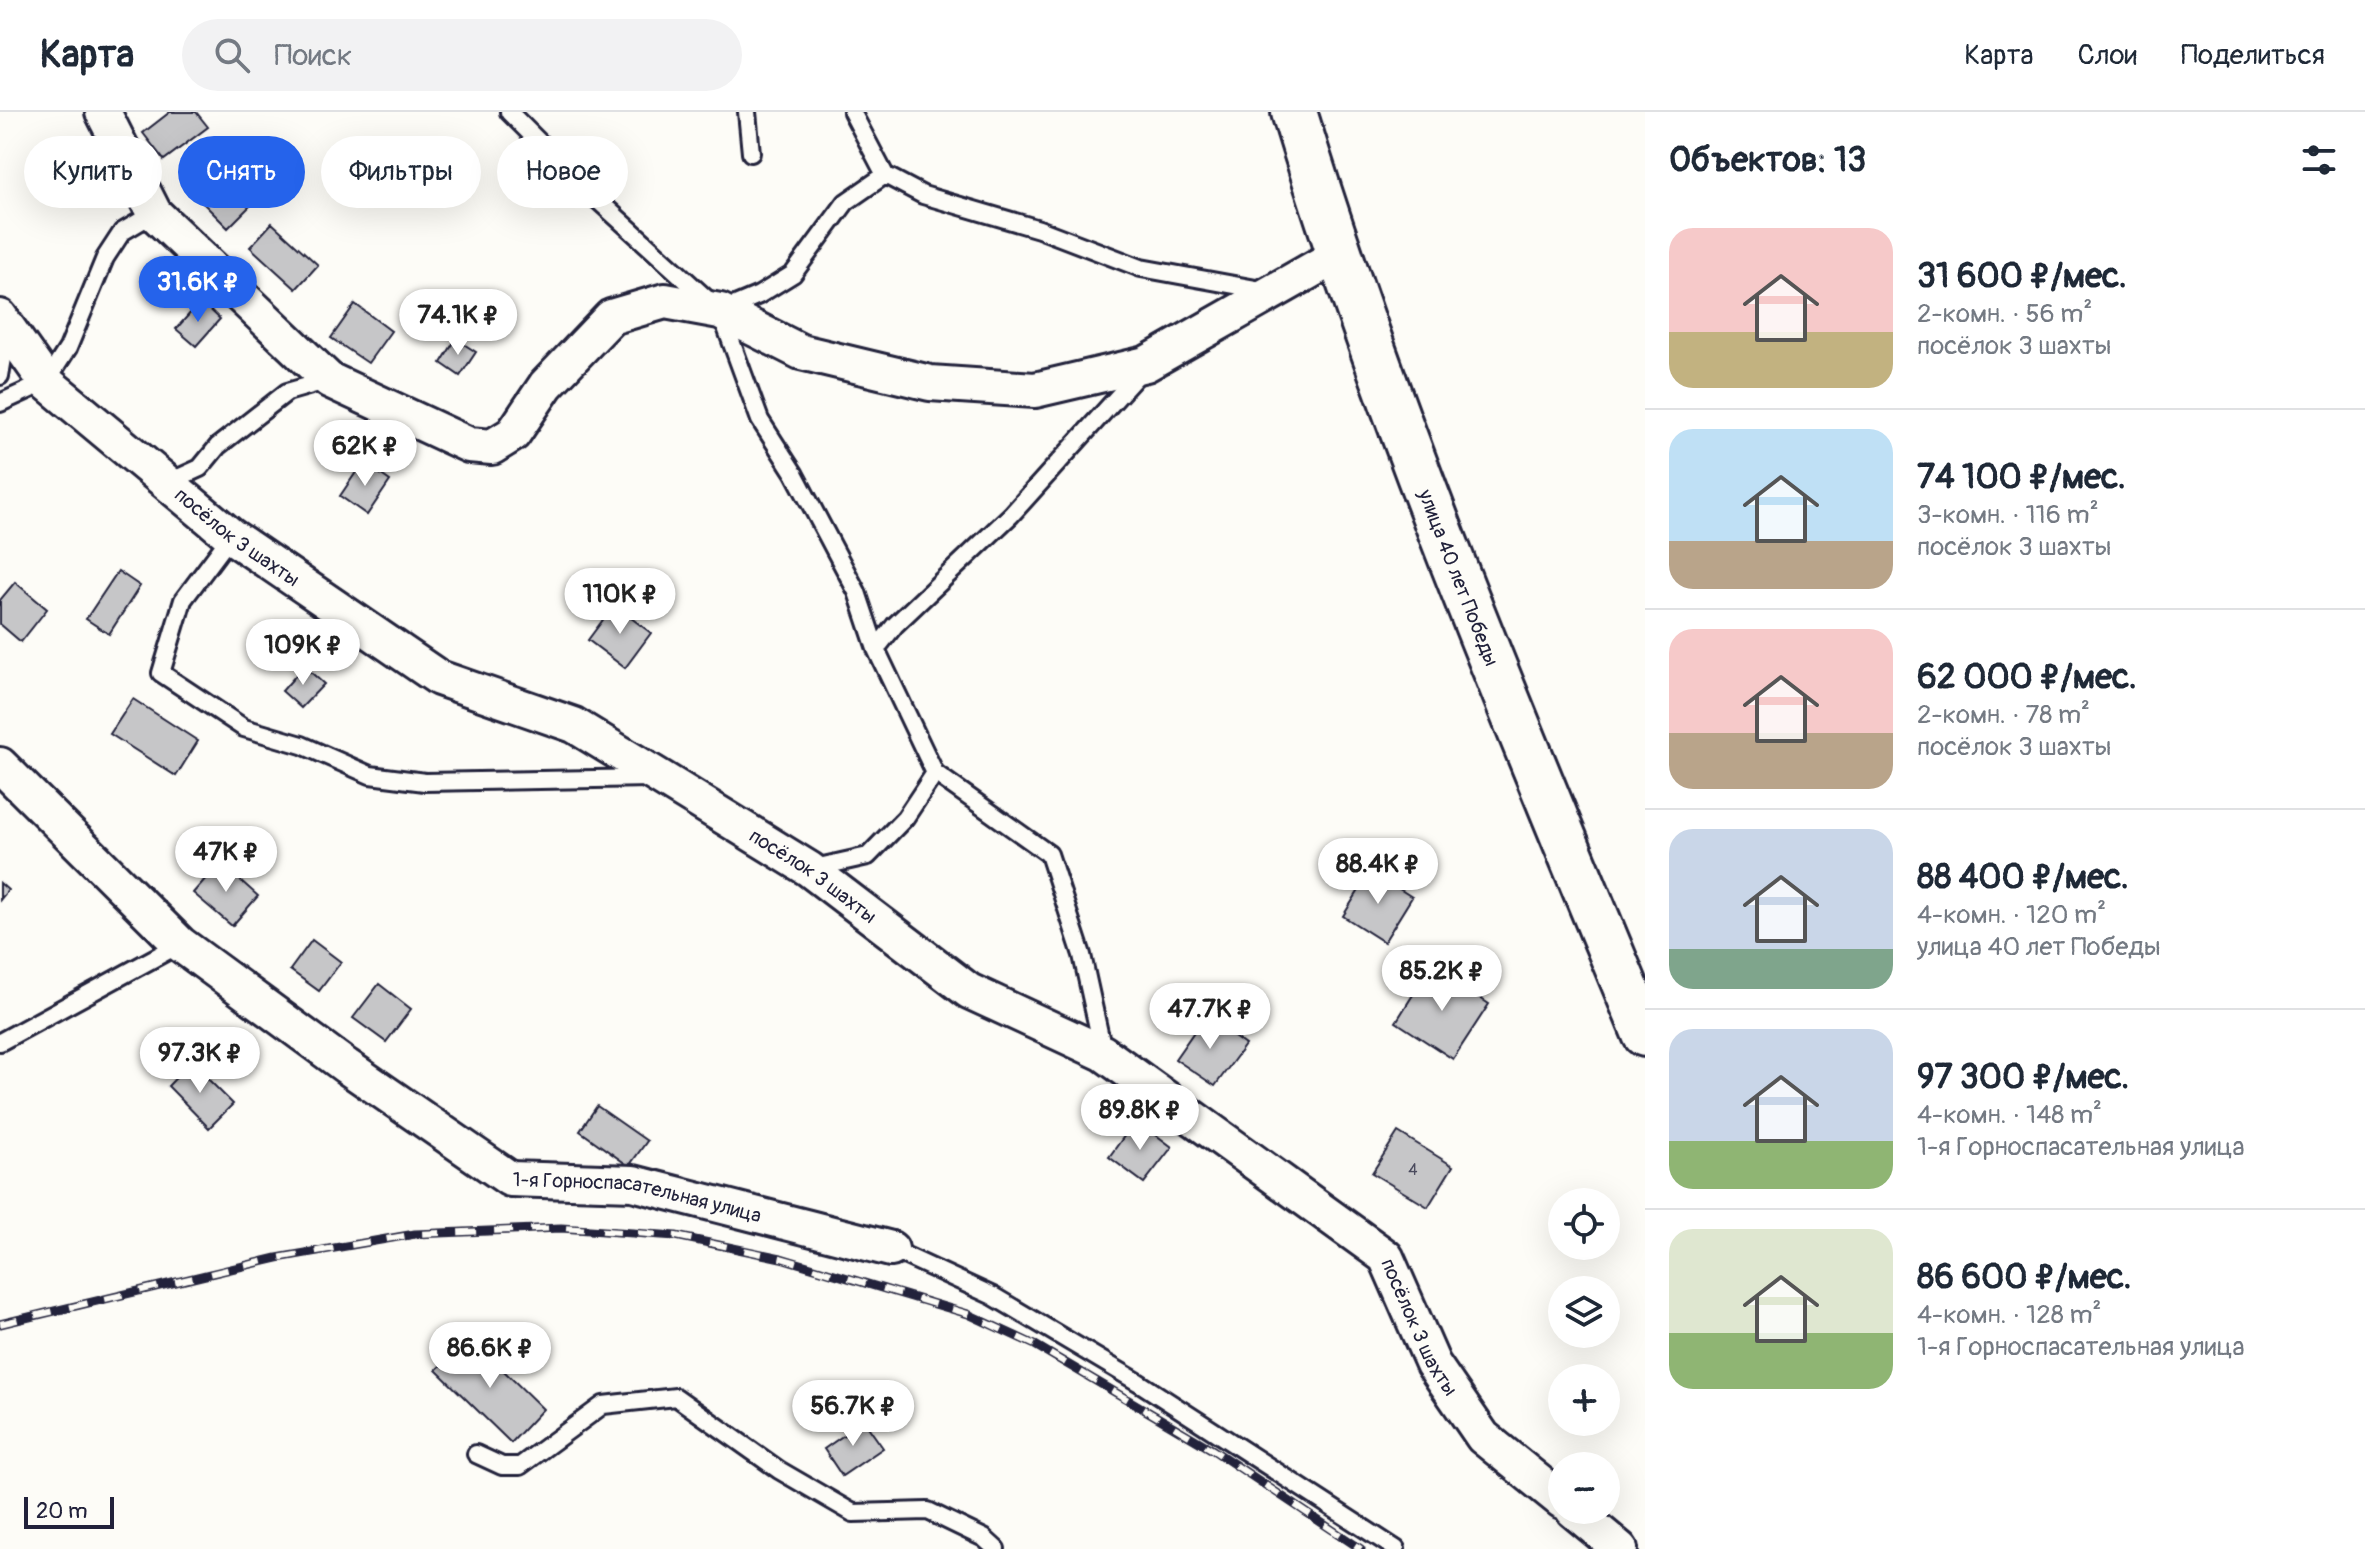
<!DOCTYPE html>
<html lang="ru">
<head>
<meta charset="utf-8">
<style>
  :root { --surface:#fff; --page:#f2f2f3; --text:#1f2937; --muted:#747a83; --line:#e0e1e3; --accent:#2563eb }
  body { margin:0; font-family:Pangolin,sans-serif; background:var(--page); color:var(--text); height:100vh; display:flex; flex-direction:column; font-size:30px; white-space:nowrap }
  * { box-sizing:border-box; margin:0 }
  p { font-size:26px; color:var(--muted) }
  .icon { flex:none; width:44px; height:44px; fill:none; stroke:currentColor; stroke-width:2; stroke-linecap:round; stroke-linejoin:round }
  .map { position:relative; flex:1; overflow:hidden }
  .sheet { display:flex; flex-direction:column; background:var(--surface); width:720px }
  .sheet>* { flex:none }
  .guide { position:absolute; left:24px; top:24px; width:760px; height:72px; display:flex; gap:16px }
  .controls { position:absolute; left:1548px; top:1076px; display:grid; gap:16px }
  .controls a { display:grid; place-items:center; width:72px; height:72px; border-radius:50%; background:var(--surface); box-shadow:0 8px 32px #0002; font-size:40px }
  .scale { position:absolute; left:24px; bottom:20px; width:90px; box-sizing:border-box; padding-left:8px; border:4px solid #22223b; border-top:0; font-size:22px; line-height:28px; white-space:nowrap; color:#22223b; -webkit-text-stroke:6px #fdfcf7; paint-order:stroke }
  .price { position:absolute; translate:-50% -68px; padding:0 18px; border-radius:28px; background:#fff; color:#222; font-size:26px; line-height:52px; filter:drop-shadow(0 2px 4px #0008) }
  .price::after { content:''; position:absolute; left:50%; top:48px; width:24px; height:18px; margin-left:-12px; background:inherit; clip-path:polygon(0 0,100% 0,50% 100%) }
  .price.selected { background:var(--accent); color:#fff }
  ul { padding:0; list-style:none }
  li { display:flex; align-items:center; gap:24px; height:200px; padding:0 24px }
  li+li { border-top:2px solid var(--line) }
  li span { display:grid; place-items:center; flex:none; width:224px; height:160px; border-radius:24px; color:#555 }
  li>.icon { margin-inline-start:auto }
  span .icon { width:96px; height:96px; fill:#fffc; stroke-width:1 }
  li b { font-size:34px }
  h2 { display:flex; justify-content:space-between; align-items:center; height:96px; padding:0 24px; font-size:34px }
  .chip { padding:0 28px; border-radius:36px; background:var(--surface); box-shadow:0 8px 32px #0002; font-size:28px; line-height:72px }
  .chip.selected { background:var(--accent); color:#fff }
  header { display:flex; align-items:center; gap:48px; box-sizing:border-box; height:112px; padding:0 40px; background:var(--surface); border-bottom:2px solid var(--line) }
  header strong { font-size:38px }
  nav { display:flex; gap:44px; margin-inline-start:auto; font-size:28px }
  .search { width:560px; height:72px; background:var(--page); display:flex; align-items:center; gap:20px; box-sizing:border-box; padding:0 28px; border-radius:44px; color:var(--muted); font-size:30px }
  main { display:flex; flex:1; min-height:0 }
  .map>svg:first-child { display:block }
  .building { fill:#c6c6c8; stroke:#22223b; stroke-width:2 }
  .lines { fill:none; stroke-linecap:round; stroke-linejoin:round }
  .lane-casing { stroke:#22223b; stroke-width:22 }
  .street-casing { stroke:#22223b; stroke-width:40 }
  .secondary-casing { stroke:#22223b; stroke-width:50 }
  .lane { stroke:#fdfcf7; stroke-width:16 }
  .street { stroke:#fdfcf7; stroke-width:34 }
  .secondary { stroke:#fdfcf7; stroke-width:44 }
  .rail-casing { stroke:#22223b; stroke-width:9 }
  .rail { stroke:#fdfcf7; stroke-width:6; stroke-dasharray:18; stroke-linecap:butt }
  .labels { text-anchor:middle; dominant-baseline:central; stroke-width:6; stroke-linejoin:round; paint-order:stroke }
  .number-label { font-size:16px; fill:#4b4b5e }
  .street-label { font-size:20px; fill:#22223b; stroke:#fdfcf7 }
</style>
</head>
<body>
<header>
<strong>Карта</strong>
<div class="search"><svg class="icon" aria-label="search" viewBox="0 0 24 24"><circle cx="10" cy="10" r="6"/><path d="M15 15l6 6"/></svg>Поиск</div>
<nav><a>Карта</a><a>Слои</a><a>Поделиться</a></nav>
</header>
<main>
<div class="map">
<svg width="1645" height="1437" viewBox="0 0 1645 1437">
  <rect width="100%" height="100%" fill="#fdfcf7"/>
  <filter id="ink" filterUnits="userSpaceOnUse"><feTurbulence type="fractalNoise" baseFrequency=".0125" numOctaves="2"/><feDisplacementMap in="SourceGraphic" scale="16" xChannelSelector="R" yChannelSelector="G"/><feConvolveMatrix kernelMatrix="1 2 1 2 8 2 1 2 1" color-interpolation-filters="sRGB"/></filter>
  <g filter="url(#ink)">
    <path class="building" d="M170,0H196L208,15L164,48L143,21Z
      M224,56L256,88L228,116L196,84Z
      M272,111L318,153L296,177L250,135Z
      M201,189L220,207L196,234L176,217Z
      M355,192L391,219L368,251L331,226Z
      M456,227L476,240L460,264L441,251Z
      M363,350L390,369L367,403L340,384Z
      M118,459L140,474L109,522L86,507Z
      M15,470L47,497L21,530L0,512V488Z
      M614,493L651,521L625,556L588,528Z
      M304,554L324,572L301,596L282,579Z
      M133,587L198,629L176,664L110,622Z
      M220,750L258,784L232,814L193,781Z
      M1371,759L1412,785L1384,830L1343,804Z
      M0,771L8,778L0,788Z
      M312,828L341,850L319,879L290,858Z
      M1431,854L1489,892L1453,947L1396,910Z
      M379,872L411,897L386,930L353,906Z
      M1205,904L1245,933L1215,974L1175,947Z
      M191,950L233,992L209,1016L168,974Z
      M597,994L647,1029L629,1054L580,1019Z
      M1136,1008L1172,1035L1144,1071L1109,1045Z
      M1398,1020L1453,1054L1428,1095L1372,1061Z
      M469,1225L543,1297L511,1331L436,1258Z
      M864,1309L883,1336L842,1364L824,1337Z"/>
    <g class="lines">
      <g class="lane-casing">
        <path id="lane" d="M509,0L590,81L720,199L760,308L794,361L857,480L876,537
          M747,0L751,41
          M852,0L885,63L923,83L1039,117L1141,156L1267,179
          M721,199L759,183L793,162L846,90L885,63
          M0,264L7,222
          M0,291L46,270L68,236L105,146L122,120L154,101
          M167,371L200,356L218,334L287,280L329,268
          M231,424L183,488L161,561L244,616L302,633L370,663L425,670L650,666
          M810,757L868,744L905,706L935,661
          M0,930L180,832
          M1103,939L1082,843L1049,742L935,661L876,537L895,513L1011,403L1140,260
          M891,1137L993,1184L1138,1270L1396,1437
          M476,1342L502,1354H520L603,1293L676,1285L779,1358L853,1401L928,1399L984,1426L996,1437"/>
      </g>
      <g class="street-casing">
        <g id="street">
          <path d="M103,0L154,101L329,268L469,333L492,335L513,322L546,273L611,205L665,189L720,199L801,240L930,271L1035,278L1146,252L1338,143"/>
          <path id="s1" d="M0,205L46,270L231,424L439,566L574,613L661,666L809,757L969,879L1103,941L1386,1145L1433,1252L1483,1325L1562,1389"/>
          <path id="s2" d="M0,653L180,832L346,954L510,1067L633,1071L891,1137"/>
          <path d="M1573,1398L1620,1437"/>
        </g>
      </g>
      <g class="secondary-casing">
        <g id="secondary">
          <path id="s3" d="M1294,0C1390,315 1519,618 1645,922"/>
        </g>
      </g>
      <use href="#lane" class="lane"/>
      <use href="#street" class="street"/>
      <use href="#secondary" class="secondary"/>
      <g class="rail-casing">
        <path id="rail" d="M0,1212L277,1146L415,1122L561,1116L676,1124L781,1146L968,1202L1035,1233L1213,1338L1361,1437"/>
      </g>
      <use href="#rail" class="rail"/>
    </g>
  </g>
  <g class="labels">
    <g class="number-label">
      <text x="1413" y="1058">4</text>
    </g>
    <g class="street-label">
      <text stroke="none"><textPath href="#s1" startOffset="326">посёлок 3 шахты</textPath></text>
      <text stroke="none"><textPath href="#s3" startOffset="494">улица 40 лет Победы</textPath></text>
      <text stroke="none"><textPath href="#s1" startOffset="998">посёлок 3 шахты</textPath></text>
      <text stroke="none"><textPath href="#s2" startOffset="788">1-я Горноспасательная улица</textPath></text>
      <text stroke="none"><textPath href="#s1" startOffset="1766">посёлок 3 шахты</textPath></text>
    </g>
  </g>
</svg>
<div class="controls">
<a><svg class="icon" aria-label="locate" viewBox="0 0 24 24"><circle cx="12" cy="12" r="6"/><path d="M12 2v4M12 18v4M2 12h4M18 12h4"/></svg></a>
<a><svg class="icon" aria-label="layers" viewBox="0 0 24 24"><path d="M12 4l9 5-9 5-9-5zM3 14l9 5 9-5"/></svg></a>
<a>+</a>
<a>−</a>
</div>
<div class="scale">20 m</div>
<b class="price selected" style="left:198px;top:212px">31.6K ₽</b>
<b class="price" style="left:458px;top:245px">74.1K ₽</b>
<b class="price" style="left:365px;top:376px">62K ₽</b>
<b class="price" style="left:620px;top:524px">110K ₽</b>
<b class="price" style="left:303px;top:575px">109K ₽</b>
<b class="price" style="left:226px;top:782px">47K ₽</b>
<b class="price" style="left:1378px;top:794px">88.4K ₽</b>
<b class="price" style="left:1442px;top:901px">85.2K ₽</b>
<b class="price" style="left:1210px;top:939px">47.7K ₽</b>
<b class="price" style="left:200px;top:983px">97.3K ₽</b>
<b class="price" style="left:1140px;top:1040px">89.8K ₽</b>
<b class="price" style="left:490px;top:1278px">86.6K ₽</b>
<b class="price" style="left:853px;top:1336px">56.7K ₽</b>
<div class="guide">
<a class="chip">Купить</a>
<a class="chip selected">Снять</a>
<a class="chip">Фильтры</a>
<a class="chip">Новое</a>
</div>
</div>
<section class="sheet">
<h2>Объектов: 13<svg class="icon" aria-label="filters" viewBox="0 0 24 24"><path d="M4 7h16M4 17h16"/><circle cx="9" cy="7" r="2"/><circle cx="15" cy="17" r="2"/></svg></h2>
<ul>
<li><span style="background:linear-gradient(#f6c9c9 65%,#c2b280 0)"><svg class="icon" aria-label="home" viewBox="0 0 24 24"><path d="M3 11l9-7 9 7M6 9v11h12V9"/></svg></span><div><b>31 600 ₽/мес.</b><p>2-комн. · 56 m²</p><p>посёлок 3 шахты</p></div></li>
<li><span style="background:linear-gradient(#bfe0f5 70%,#b9a48a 0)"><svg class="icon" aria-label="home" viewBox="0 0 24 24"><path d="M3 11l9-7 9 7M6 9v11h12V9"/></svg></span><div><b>74 100 ₽/мес.</b><p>3-комн. · 116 m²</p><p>посёлок 3 шахты</p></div></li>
<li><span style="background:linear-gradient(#f6c9c9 65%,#b9a48a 0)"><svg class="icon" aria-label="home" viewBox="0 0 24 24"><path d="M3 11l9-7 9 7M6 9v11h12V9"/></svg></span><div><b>62 000 ₽/мес.</b><p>2-комн. · 78 m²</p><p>посёлок 3 шахты</p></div></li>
<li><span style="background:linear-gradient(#c9d6e8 75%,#7fa58c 0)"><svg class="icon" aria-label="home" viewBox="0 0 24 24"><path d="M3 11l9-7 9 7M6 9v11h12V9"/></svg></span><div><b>88 400 ₽/мес.</b><p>4-комн. · 120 m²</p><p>улица 40 лет Победы</p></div></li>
<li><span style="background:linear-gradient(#c9d6e8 70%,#8fb573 0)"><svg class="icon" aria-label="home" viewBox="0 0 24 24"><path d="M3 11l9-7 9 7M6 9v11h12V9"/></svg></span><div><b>97 300 ₽/мес.</b><p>4-комн. · 148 m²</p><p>1-я Горноспасательная улица</p></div></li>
<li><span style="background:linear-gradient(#dfe7d0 65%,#8fb573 0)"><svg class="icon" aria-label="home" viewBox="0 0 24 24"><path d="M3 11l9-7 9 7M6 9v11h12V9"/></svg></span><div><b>86 600 ₽/мес.</b><p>4-комн. · 128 m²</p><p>1-я Горноспасательная улица</p></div></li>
</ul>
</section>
</main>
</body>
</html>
